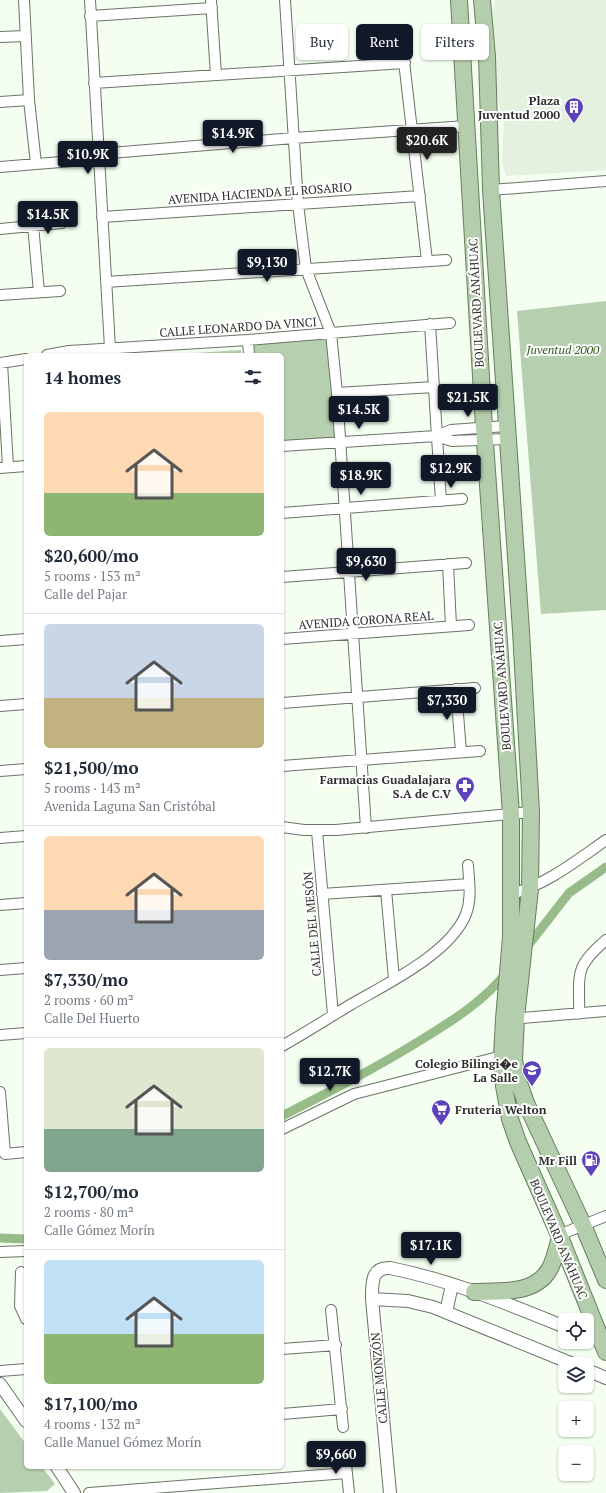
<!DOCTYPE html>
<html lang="en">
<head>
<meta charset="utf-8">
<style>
  :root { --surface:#fff; --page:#f6f6f7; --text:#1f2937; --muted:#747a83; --line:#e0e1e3; --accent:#111827 }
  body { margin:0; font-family:"PT Serif",serif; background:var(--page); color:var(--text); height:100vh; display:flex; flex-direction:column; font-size:15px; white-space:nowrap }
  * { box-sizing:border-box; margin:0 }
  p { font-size:13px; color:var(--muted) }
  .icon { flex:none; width:22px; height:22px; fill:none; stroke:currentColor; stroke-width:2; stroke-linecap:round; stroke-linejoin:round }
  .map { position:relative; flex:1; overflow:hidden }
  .side { position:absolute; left:24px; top:353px; width:260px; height:1116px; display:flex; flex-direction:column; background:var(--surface); border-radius:6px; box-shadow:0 1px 3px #0004 }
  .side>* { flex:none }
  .hud { position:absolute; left:296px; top:24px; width:250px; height:36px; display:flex; gap:8px }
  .buttons { position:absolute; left:558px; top:1313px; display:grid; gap:8px }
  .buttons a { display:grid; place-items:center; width:36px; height:36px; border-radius:6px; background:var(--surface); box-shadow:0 1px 3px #0004; font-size:20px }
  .price { position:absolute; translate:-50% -34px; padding:0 9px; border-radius:4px; background:var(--accent); color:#fff; font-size:13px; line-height:26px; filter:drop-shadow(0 1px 2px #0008) }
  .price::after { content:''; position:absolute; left:50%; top:24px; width:12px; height:9px; margin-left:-6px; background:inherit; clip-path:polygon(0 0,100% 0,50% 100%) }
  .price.current { background:#222; color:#fff }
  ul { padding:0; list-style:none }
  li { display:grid; align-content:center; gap:8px; height:212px; padding:0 20px }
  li+li { border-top:1px solid var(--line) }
  li span { display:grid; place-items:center; height:124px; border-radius:6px; color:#555 }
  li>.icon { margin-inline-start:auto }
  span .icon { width:72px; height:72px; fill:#fffc; stroke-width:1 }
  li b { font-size:17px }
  h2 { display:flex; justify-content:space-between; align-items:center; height:48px; padding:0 20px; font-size:17px }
  .pill { padding:0 14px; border-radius:6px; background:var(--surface); box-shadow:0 1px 3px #0004; font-size:14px; line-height:36px }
  .pill.current { background:var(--accent); color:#fff }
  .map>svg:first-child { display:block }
  .built { fill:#e3f1de }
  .green { fill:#b6cfae }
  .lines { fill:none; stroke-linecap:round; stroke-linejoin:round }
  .canal { stroke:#97bc8a; stroke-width:9 }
  .minor-casing { stroke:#6b7368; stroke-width:12 }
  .tertiary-casing { stroke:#6b7368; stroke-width:14 }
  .primary-casing { stroke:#64805a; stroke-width:18 }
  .minor { stroke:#fff; stroke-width:10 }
  .tertiary { stroke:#fff; stroke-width:12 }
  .primary { stroke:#b4cdac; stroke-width:16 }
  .labels { text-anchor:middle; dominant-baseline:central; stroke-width:4; stroke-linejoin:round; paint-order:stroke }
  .poi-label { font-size:12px; font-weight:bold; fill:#2c2f2a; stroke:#fff; text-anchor:end }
  .street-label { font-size:12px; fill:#2c2f2a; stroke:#fff }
  .park-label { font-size:12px; font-style:italic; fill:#2d5d19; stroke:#fff }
</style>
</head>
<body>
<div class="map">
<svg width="606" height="1493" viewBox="0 0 606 1493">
  <rect width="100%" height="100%" fill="#f4fef1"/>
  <path class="built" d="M495,0H606V170L506,176L502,162L504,123L494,85L492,16Z"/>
  <path class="green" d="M606,301V610L541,614L517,311Z
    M328,337L336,440L282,443V355H252L251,344Z
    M241,350V355H165Z
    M0,1409L26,1444V1467H42L55,1484L47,1491L0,1493Z"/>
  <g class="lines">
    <path class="canal" d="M526,948L569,893L606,867
      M282,1116C329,1092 376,1068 421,1040C452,1021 484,1001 507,972
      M0,1238L26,1239"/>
    <g class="minor-casing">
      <path id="minor" d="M24,0L29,100L36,164
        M90,0L110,348
        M211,0L216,75
        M285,0L298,204L306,269L331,333L337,393L366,828
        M90,16L212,8
        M0,37L26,36
        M402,44L427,261
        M94,83L405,63
        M0,102L29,100
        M0,167L85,160L98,154L294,138L466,126
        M491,190L606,181
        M102,217L420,196
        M33,225L39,292
        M0,229L62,223
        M106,282L446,260
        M0,295L60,291
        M430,324L441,501
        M248,340L249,355
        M47,355L69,351L248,340L450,323
        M0,363L26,359
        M2,363L8,467
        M337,393L434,387
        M436,436L452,441L507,439
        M282,446L436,436L451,430L506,426
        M0,468L26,466
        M282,513L462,499
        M448,564L451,626
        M282,577L466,563
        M282,639L469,625
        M0,641L26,639
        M456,689L461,752
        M282,703L475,688
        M0,706L26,704
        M282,766L480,751
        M0,771L26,769
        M282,827L304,830H336L531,812
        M317,831L333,1015
        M0,838L26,836
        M386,890L394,979
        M322,894L469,884
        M512,894C547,884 576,861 606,840
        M0,905L26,903
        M0,970L26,968
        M579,1014C580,974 573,968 606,940
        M510,1019L606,1011
        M0,1035L26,1033
        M282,1046C305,1033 327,1019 350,1005C386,984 450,954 466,914C472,898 469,882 468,865
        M0,1092L5,1154L26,1152
        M282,1129L354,1094L502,1056
        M559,1235L606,1216
        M0,1252L26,1251
        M21,1272L20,1306L26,1319
        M331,1310L343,1427
        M282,1349L336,1345
        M0,1371L26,1369
        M282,1414L342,1409
        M345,1455L349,1493
        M89,1493L347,1473"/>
    </g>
    <g class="tertiary-casing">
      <path id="tertiary" d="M372,1299L408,1301L433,1307L573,1364
        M446,1312L452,1285
        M587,1335L606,1342
        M587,1370L606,1378
        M0,1384L26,1421
        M57,1467L74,1493
        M390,1493L372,1299C372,1284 371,1267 390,1268C451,1280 508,1304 565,1327"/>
    </g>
    <g class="primary-casing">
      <path id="primary" d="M459,0L484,428L511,814V937L504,1019L502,1056L504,1086L510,1119L518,1142L560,1237L606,1352
        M482,0L487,57L491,190L521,631L531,812L530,889L516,1018L514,1060L518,1080L526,1103L583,1225L606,1280
        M474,1292C500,1291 534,1295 549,1270C555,1260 557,1247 560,1237"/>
    </g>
    <use href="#minor" class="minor"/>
    <use href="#tertiary" class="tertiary"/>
    <use href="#primary" class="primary"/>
  </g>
  <defs>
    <g id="building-pin" transform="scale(1)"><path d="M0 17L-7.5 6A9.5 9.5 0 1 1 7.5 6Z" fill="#5d43bb" stroke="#fff"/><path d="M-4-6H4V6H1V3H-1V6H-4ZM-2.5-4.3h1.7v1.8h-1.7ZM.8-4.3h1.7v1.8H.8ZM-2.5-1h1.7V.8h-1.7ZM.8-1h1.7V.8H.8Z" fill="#fff"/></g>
    <g id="pharmacy-pin" transform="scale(1)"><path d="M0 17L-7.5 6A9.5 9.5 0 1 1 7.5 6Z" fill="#5d43bb" stroke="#fff"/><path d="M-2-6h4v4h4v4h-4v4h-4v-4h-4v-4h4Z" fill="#fff"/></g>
    <g id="school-pin" transform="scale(1)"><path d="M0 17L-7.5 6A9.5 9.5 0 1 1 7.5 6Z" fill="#5d43bb" stroke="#fff"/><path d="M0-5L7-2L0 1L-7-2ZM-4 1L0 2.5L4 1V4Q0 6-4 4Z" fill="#fff"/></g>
    <g id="supermarket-pin" transform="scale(1)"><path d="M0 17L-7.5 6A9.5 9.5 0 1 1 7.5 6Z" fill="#5d43bb" stroke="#fff"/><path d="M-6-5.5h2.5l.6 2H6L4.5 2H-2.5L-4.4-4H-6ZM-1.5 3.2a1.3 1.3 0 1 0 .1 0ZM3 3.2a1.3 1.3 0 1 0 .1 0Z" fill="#fff"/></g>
    <g id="fuel-pin" transform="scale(1)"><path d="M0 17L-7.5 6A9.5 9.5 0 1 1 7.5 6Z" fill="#5d43bb" stroke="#fff"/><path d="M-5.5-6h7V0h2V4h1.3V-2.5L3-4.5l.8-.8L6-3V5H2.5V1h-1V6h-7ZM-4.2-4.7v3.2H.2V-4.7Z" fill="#fff"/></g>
  </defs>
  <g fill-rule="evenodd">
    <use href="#building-pin" x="574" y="107"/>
    <use href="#pharmacy-pin" x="465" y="786"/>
    <use href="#school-pin" x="532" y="1070"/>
    <use href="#supermarket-pin" x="441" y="1109"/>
    <use href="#fuel-pin" x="591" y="1160"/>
  </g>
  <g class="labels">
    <g class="poi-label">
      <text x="560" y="100">Plaza<tspan x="560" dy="14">Juventud 2000</tspan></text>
      <text x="451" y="779">Farmacias Guadalajara<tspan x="451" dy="14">S.A de C.V</tspan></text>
      <text x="518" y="1063">Colegio Bilingi�e<tspan x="518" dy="14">La Salle</tspan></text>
      <text x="455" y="1109" text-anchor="start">Fruteria Welton</text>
      <text x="577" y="1160">Mr Fill</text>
    </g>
    <g class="street-label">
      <text transform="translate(260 193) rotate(-4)">AVENIDA HACIENDA EL ROSARIO</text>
      <text transform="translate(476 303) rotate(-93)">BOULEVARD ANÁHUAC</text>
      <text transform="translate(238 327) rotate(-4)">CALLE LEONARDO DA VINCI</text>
      <text transform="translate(366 620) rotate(-4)">AVENIDA CORONA REAL</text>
      <text transform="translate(502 686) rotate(-94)">BOULEVARD ANÁHUAC</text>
      <text transform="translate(312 924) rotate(-95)">CALLE DEL MESÓN</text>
      <text transform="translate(559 1239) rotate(67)">BOULEVARD ANÁHUAC</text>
      <text transform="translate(379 1378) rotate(-95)">CALLE MONZÓN</text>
    </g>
    <g class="park-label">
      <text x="563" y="349">Juventud 2000</text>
    </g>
  </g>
</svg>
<div class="buttons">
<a><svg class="icon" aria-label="locate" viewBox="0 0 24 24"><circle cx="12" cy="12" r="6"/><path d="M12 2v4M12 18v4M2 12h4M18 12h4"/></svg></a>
<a><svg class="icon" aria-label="layers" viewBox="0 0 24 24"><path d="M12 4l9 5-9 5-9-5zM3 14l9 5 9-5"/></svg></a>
<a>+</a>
<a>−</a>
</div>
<b class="price" style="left:233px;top:154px">$14.9K</b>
<b class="price current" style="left:427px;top:161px">$20.6K</b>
<b class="price" style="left:88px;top:175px">$10.9K</b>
<b class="price" style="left:48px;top:235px">$14.5K</b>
<b class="price" style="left:267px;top:283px">$9,130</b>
<b class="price" style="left:468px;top:418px">$21.5K</b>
<b class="price" style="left:359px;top:430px">$14.5K</b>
<b class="price" style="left:451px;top:489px">$12.9K</b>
<b class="price" style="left:361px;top:496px">$18.9K</b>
<b class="price" style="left:366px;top:582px">$9,630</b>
<b class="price" style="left:447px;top:721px">$7,330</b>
<b class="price" style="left:330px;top:1092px">$12.7K</b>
<b class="price" style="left:431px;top:1266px">$17.1K</b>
<b class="price" style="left:336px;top:1475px">$9,660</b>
<div class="hud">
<a class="pill">Buy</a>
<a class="pill current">Rent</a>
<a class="pill">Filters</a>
</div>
<section class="side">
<h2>14 homes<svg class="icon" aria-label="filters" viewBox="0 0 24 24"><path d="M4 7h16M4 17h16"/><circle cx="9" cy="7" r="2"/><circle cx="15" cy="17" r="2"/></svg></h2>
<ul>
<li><span style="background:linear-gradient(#ffd9b3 65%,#8fb573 0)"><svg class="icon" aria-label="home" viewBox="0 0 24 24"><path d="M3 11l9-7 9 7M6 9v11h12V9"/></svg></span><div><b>$20,600/mo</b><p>5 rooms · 153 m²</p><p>Calle del Pajar</p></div></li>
<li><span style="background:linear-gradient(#c9d6e8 60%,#c2b280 0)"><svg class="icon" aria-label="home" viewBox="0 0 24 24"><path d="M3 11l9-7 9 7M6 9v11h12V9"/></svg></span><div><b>$21,500/mo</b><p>5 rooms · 143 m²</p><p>Avenida Laguna San Cristóbal</p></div></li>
<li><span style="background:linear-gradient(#ffd9b3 60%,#9aa5b1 0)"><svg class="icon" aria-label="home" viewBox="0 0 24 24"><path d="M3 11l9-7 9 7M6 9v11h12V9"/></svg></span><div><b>$7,330/mo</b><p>2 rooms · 60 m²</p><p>Calle Del Huerto</p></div></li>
<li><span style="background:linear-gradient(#dfe7d0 65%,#7fa58c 0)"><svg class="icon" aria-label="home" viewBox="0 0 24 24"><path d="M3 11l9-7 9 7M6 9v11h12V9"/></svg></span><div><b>$12,700/mo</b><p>2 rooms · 80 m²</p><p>Calle Gómez Morín</p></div></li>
<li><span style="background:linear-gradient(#bfe0f5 60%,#8fb573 0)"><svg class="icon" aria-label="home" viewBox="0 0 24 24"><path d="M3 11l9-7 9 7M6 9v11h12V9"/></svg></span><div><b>$17,100/mo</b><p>4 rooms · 132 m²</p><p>Calle Manuel Gómez Morín</p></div></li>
</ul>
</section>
</div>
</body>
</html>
